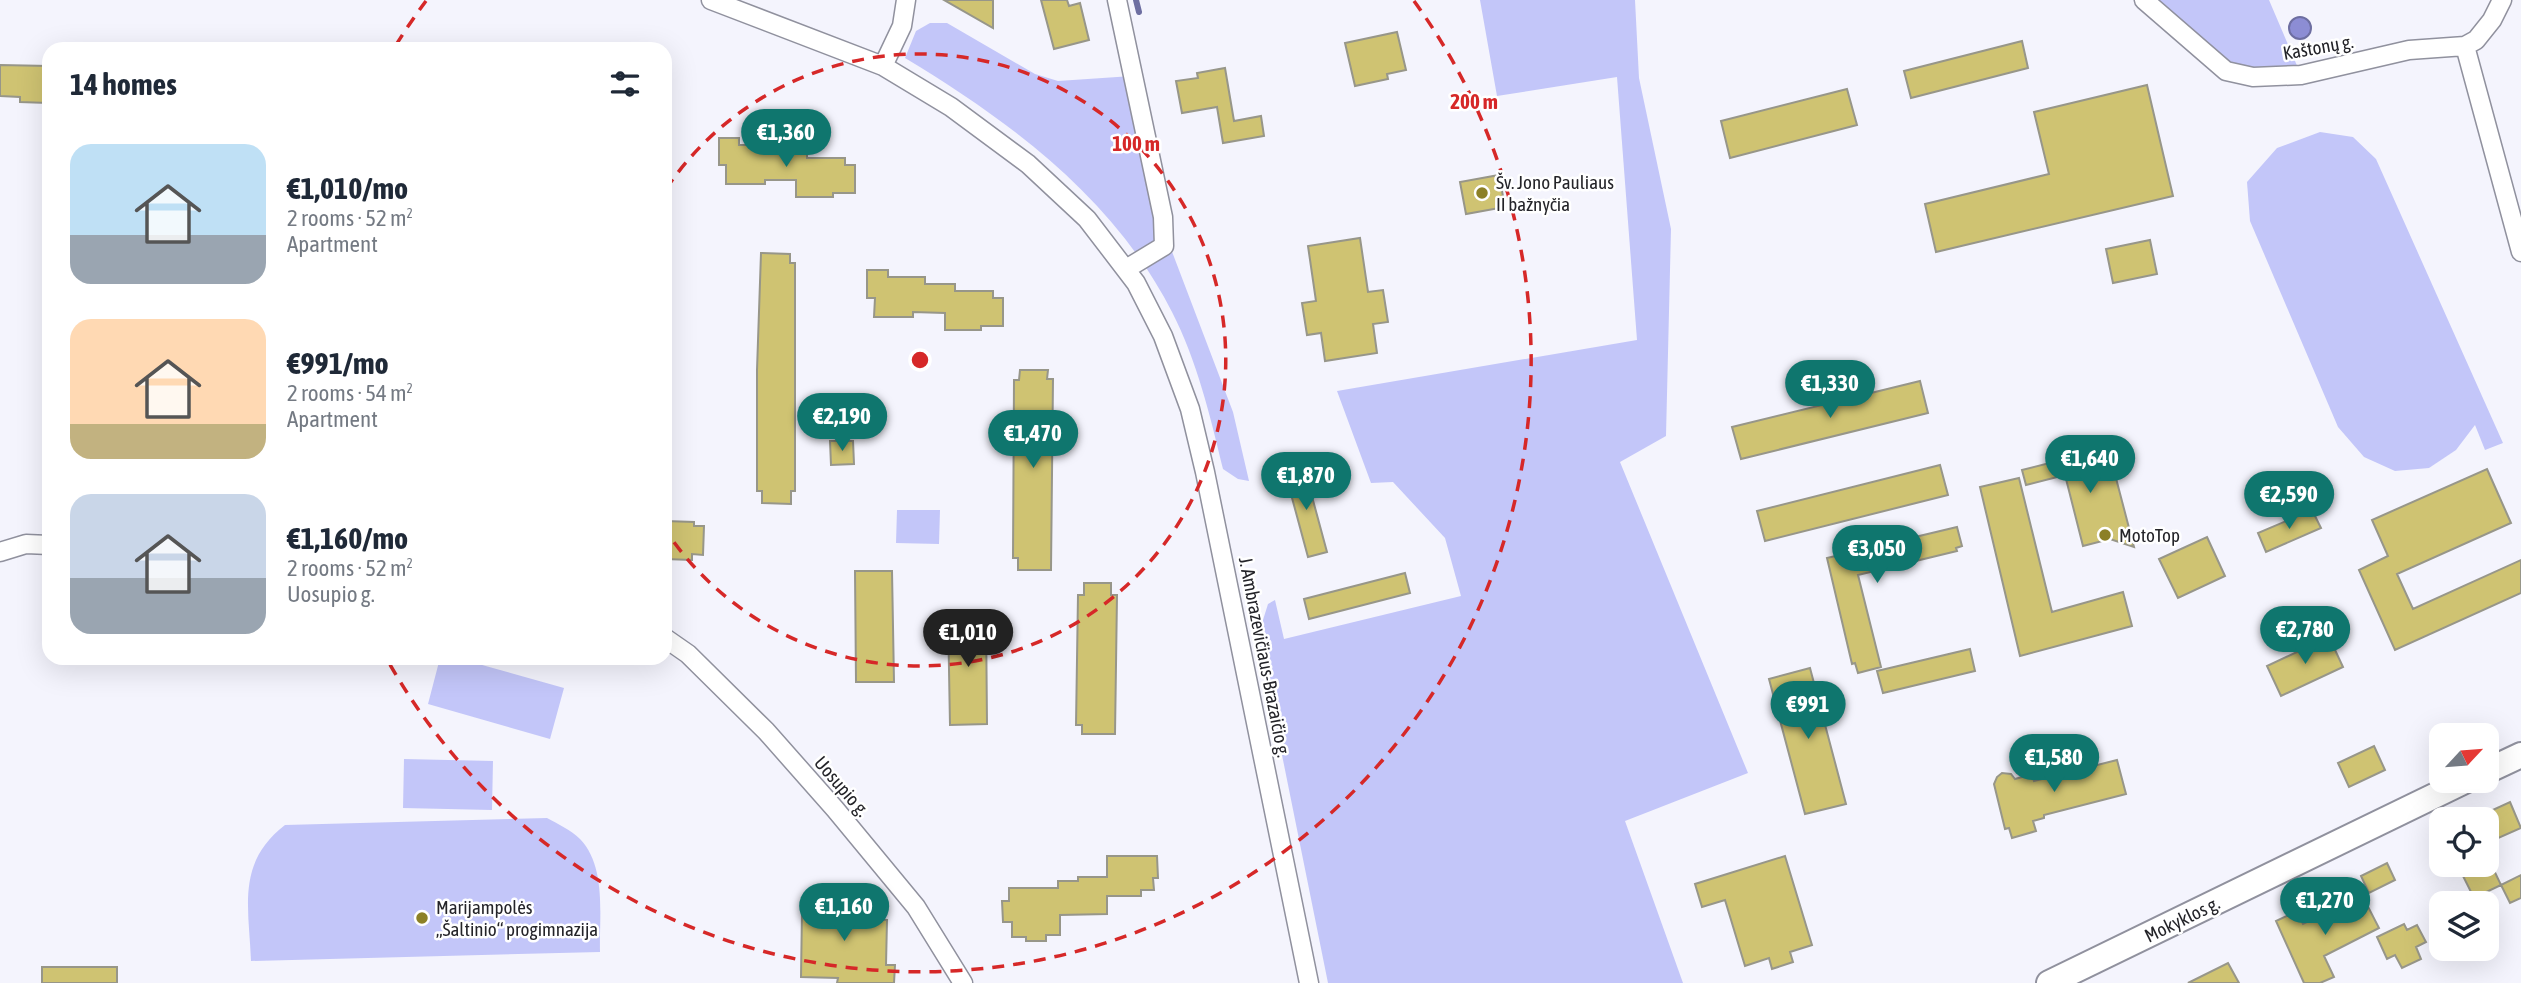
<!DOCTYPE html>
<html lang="en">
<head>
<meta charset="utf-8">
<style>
  :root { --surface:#fff; --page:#f6f6f7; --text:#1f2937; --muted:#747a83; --accent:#0f766e }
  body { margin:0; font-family:"Asap Condensed",sans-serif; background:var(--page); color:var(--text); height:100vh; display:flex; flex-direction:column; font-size:26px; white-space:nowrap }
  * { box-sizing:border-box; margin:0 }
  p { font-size:23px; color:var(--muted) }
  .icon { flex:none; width:38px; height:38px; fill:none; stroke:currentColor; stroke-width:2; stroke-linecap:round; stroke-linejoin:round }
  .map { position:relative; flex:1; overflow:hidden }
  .drawer { position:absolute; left:42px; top:42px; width:630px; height:623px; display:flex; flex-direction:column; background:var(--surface); border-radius:21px; box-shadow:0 7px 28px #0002 }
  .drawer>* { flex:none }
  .needle { width:46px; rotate:64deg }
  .fabs { position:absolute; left:2429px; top:723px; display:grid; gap:14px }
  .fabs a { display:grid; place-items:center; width:70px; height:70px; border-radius:14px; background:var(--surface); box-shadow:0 7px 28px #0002; font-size:35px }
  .price { position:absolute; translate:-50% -60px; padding:0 16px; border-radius:24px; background:var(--accent); color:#fff; font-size:23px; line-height:46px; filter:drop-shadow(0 2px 4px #0008) }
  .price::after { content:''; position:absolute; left:50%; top:42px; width:21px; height:16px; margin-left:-10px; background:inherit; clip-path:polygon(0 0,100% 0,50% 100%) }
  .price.current { background:#222; color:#fff }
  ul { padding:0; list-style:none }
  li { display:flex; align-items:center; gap:21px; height:175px; padding:0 28px }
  li span { display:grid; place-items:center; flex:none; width:196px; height:140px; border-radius:21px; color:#555 }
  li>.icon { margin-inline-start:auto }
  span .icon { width:84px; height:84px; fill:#fffc; stroke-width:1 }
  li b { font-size:30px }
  h2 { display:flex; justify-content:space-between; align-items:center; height:84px; padding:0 28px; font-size:30px }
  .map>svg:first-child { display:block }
  .green { fill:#c3c6f9 }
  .water { fill:#8c8dd4; stroke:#6d6ea1; stroke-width:2 }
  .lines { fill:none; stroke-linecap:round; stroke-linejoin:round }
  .stream { stroke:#6d6ea1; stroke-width:6 }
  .building { fill:#cfc372; stroke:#979689; stroke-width:2 }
  .minor-casing { stroke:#90919e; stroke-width:21 }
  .secondary-casing { stroke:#90919e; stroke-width:28 }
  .minor { stroke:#fff; stroke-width:18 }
  .secondary { stroke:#fff; stroke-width:24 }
  .ring { fill:none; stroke:#d62828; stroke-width:3.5; stroke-dasharray:12 9 }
  .poi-dot { fill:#8c8027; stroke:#fff; stroke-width:2.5 }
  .labels { text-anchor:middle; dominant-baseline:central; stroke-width:5; stroke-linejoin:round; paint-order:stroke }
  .street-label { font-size:19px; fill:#242429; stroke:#fff }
  .poi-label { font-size:19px; fill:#242429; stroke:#fff; text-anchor:start }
  .centre { fill:#d62828; stroke:#fff; stroke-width:3.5 }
  .ring-label { font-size:21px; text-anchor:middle; font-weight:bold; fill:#d62828; stroke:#fff; stroke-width:5; stroke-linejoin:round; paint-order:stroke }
</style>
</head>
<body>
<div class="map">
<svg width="2521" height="983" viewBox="0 0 2521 983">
  <rect width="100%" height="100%" fill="#f4f4fd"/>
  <path class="green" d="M1480,0H1635L1639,78L1671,229L1666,436L1620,462L1748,773L1625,821L1683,983H1328L1258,636L1268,604L1275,600L1284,639L1461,596L1445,538L1393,482L1371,483L1337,391L1637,340L1617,77L1497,96Z
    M2144,0H2269L2301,75L2226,71Z
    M930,23H947L1035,74L1058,81L1132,76L1171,249L1233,412L1249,481L1238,479L1223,469C1210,415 1197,361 1172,312C1114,198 1011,122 905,58L916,31Z
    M2320,132L2353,137L2376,159L2503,443L2485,450L2475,425L2456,450L2429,468L2395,471L2364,457L2338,427L2250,221L2247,182L2277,148Z
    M897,510H940L939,544L896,543Z
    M440,658H457L564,688L550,739L428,704Z
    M404,759L493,761L492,810L403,808Z
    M547,818C558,824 571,830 580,839C607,867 599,917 600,952L251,961C249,907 236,863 285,825Z"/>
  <path class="water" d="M2289 28a11 11 0 1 1 22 0a11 11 0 1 1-22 0Z"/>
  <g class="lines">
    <path class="stream" d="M1136,0L1139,12"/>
  </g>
  <path class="building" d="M944,0H993V28Z
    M1041,0H1067L1069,6L1080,3L1089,40L1054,49Z
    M1397,32L1406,70L1387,74L1388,79L1355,86L1345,43Z
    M2022,41L2028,68L1911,98L1904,71Z
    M0,65L49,66L48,103L20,102V97L0,96Z
    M1225,68L1234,121L1261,116L1264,136L1223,143L1217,107L1182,113L1176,81L1198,78L1197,73Z
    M2147,85L2173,196L1936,252L1925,204L2049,174L2034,112Z
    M1847,89L1857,125L1730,158L1721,121Z
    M719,138H739V145H777V152H807V158H845V165H855V193H833V197H796V180H765V184H726V165H719Z
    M1499,175L1505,207L1466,214L1460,182Z
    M1360,238L1368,292L1383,290L1388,322L1373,324L1377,353L1325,361L1321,333L1307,335L1302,303L1316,301L1308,246Z
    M2150,240L2157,274L2113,283L2106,249Z
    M761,253L790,254V263H795V491H791V504L762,503V491H757V370Z
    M867,270H888V277H925V284H955V291H993V298H1003V326H981V330H945V313L913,312V317H874L875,298H867Z
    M1020,370H1048L1047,379H1053L1051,570H1018V558H1013L1014,380H1019Z
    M1920,381L1928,413L1741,459L1732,427Z
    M830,441H853L854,464L831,465Z
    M2108,448L2112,463L2134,547L2110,539L2083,546L2065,475L2026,485L2022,470Z
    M1940,465L1948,495L1765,541L1757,511Z
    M1304,467L1327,552L1308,557L1285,472Z
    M2487,469L2511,523L2397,574L2413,609L2521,560V593L2395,650L2359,570L2388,556L2372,520Z
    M2019,478L2052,612L2123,592L2132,626L2020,656L1980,487Z
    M2312,510L2321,528L2266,552L2258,533Z
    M665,521L694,522V526H704L703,555L692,554V560L665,559Z
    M1957,527L1962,546L1956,548L1957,551L1858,575L1881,667L1858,673L1855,663L1852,664L1827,558Z
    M2207,537L2225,576L2178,598L2159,559Z
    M855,571H892L894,682H856Z
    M1405,573L1410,593L1309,619L1304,599Z
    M1084,583H1111V595H1117L1115,734H1082V725H1076L1078,595H1084Z
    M948,614H986L987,724L950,725Z
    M2329,637L2343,667L2281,696L2267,666Z
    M1970,649L1975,671L1883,693L1877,671Z
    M1810,668L1846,804L1805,814L1769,679Z
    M2374,746L2385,770L2349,787L2338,763Z
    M2117,760L2126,794L2044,815V818L2033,821L2036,831L2012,838L2009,828L2005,829L1994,784L1997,777L2002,773L2011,774L2015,779L2032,774L2034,781Z
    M2510,802L2521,828L2487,843V819L2484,814Z
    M1107,856H1157L1158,878H1153L1154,890H1141V896H1107V914L1060,915V935H1046V941H1026V937H1012V922H1003L1002,901H1009V888H1058V881H1078V877H1107Z
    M1785,856L1812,945L1790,952L1793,962L1772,969L1769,958L1745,966L1725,900L1702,907L1695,884Z
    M2387,863L2395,880L2369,893L2361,876Z
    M2457,864H2491L2501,885L2474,898Z
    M2521,875V898L2510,903L2501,885Z
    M821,891L858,892V919L887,920L886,965H895L894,983H837L838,978L801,977L802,911L820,912Z
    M2362,895L2379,928L2324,956L2334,977L2320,983H2304L2276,921L2297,911L2303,924Z
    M2404,924L2407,930L2417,925L2426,942L2416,947L2421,959L2402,968L2395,955L2387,959L2377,937Z
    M2228,963L2239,983H2188Z
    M42,967H117V983H42Z"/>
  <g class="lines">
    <g class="minor-casing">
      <path id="minor" d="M711,0L883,66L951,107L1028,164L1087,219L1136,283L1163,336L1190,409L1205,472L1309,983
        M1117,0L1163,217L1164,246L1126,269
        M2144,0L2226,71L2253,77L2301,75L2409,50L2465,46L2476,40L2492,20L2502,0
        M2465,46L2521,252
        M883,66L902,26L906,0
        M0,552L26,544L49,545
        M665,638L688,654L766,731L835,809L916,907L963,983"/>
    </g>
    <g class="secondary-casing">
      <path id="secondary" d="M2487,771L2521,755
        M2049,983L2467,780"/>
    </g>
    <use href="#minor" class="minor"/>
    <use href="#secondary" class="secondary"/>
  </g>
  <g class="ring">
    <path d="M666 189A306 306 0 1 1 666 531"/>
    <path d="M396 45A611 611 0 0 1 426 1M1414 1A611 611 0 1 1 388 661"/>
  </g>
  <g class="poi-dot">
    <circle cx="1482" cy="193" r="7"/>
    <circle cx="2105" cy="535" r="7"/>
    <circle cx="422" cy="918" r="7"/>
  </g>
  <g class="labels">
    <g class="street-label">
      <text transform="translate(2318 47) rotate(-10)">Kaštonų g.</text>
      <text transform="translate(1265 657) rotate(79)">J. Ambrazevičiaus-Brazaičio g.</text>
      <text transform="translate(842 786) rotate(49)">Uosupio g.</text>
      <text transform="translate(2182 919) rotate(-26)">Mokyklos g.</text>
    </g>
    <g class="poi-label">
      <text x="1496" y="182">Šv. Jono Pauliaus<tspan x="1496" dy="22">II bažnyčia</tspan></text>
      <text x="2119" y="535">MotoTop</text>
      <text x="436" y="907">Marijampolės<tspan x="436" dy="22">„Šaltinio“ progimnazija</tspan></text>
    </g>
  </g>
  <circle cx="920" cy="360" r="10" class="centre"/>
  <g class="ring-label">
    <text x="1474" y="109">200 m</text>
    <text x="1136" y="151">100 m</text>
  </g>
</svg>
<div class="fabs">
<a><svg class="needle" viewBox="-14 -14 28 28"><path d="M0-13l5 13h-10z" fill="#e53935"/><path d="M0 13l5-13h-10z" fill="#747a83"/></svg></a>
<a><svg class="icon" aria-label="locate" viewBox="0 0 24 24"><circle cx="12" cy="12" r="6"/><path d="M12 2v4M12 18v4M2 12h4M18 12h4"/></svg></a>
<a><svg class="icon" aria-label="layers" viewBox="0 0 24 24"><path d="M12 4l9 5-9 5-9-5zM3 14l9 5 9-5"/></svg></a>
</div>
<b class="price" style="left:786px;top:169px">€1,360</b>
<b class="price" style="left:1830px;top:420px">€1,330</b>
<b class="price" style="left:842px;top:453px">€2,190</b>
<b class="price" style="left:1033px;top:470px">€1,470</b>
<b class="price" style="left:2090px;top:495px">€1,640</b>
<b class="price" style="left:1306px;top:512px">€1,870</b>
<b class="price" style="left:2289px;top:531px">€2,590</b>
<b class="price" style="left:1877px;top:585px">€3,050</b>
<b class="price" style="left:2305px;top:666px">€2,780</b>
<b class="price current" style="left:968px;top:669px">€1,010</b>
<b class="price" style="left:1808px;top:741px">€991</b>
<b class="price" style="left:2054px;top:794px">€1,580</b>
<b class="price" style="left:2325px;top:937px">€1,270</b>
<b class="price" style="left:844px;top:943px">€1,160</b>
<section class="drawer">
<h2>14 homes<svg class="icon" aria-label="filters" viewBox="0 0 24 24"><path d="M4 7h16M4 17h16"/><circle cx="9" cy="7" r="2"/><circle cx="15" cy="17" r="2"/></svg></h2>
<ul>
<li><span style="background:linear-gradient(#bfe0f5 65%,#9aa5b1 0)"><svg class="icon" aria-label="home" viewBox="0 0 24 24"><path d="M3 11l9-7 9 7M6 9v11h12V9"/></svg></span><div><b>€1,010/mo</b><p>2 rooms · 52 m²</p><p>Apartment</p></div></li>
<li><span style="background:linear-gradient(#ffd9b3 75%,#c2b280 0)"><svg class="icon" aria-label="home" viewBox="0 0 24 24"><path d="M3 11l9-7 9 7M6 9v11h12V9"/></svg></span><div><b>€991/mo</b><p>2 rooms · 54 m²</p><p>Apartment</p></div></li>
<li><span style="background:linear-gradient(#c9d6e8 60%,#9aa5b1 0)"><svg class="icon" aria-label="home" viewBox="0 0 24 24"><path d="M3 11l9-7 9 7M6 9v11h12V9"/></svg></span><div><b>€1,160/mo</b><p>2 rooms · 52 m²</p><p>Uosupio g.</p></div></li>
</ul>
</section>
</div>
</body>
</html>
